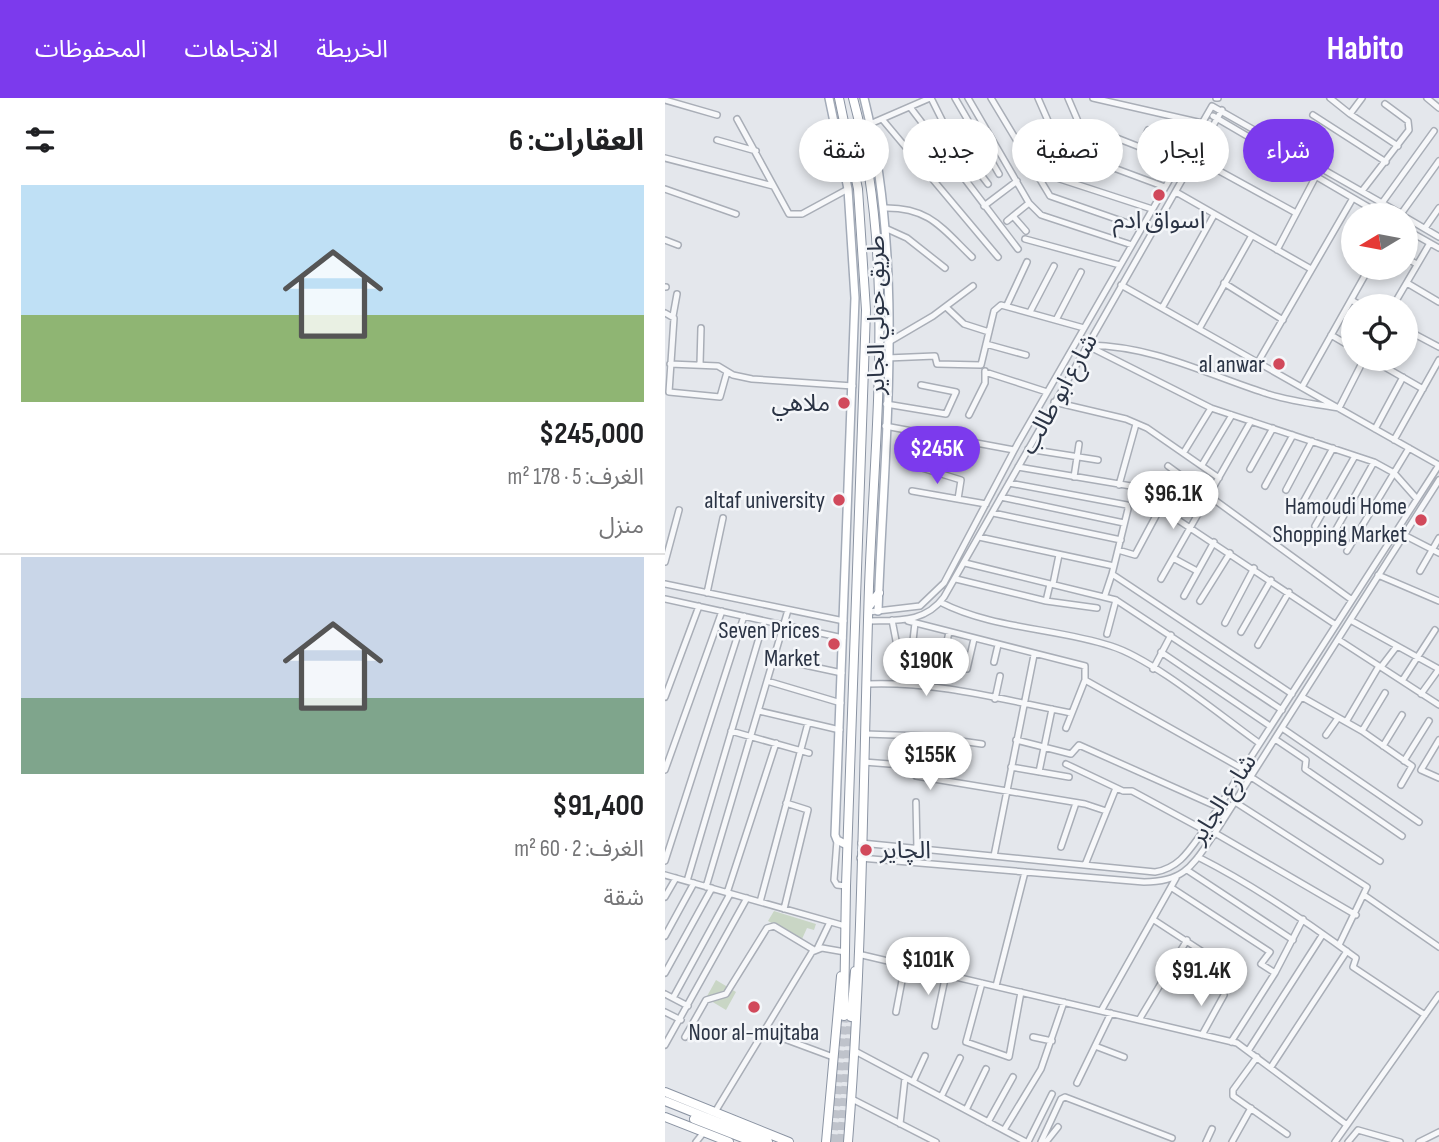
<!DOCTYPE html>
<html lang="ar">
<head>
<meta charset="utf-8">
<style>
  :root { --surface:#fff; --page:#f6f6f6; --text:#202124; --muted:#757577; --line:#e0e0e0; --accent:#7c3aed }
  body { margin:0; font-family:"Sofia Sans Condensed","Noto Sans Arabic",sans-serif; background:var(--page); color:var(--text); direction:rtl; height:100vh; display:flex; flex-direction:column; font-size:26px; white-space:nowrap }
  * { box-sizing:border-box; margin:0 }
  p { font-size:23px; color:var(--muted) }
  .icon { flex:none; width:38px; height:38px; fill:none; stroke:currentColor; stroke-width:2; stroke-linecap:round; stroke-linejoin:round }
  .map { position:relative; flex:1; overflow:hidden; direction:ltr }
  .sheet { display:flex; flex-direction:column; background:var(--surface); width:665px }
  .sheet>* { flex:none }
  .top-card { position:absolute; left:21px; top:21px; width:648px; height:63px; direction:rtl; display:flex; gap:14px }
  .needle { width:46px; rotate:260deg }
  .controls { position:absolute; left:676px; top:105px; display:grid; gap:14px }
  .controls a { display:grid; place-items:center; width:77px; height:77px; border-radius:50%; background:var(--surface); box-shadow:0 4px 10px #0003; font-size:35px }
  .price { position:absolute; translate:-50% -60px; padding:0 16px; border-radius:24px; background:#fff; color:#222; font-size:23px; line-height:46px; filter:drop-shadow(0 2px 4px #0008) }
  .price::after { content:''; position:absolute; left:50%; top:42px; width:21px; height:16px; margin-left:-10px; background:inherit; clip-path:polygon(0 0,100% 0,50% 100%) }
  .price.current { background:var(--accent); color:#fff }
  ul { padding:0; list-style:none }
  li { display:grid; align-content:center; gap:14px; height:371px; padding:0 21px }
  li+li { border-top:2px solid var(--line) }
  li span { display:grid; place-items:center; height:217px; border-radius:0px; color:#555 }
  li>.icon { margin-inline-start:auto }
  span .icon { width:126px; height:126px; fill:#fffc; stroke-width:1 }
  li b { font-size:30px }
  h2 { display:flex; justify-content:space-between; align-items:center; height:84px; padding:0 21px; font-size:30px }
  .tag { padding:0 24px; border-radius:32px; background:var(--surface); box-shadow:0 4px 10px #0003; font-size:24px; line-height:63px }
  .tag.current { background:var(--accent); color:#fff }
  header { display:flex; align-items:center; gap:42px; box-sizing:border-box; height:98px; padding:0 35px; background:var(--accent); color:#fff }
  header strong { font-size:33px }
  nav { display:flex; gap:38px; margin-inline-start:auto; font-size:24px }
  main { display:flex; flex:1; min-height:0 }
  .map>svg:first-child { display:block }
  .green { fill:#c9d6c5 }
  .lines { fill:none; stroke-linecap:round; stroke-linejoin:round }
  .highway-tunnel { stroke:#bfc3cb; stroke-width:8; stroke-dasharray:8 4; stroke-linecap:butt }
  .minor-casing { stroke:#a9aeb7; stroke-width:8 }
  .major-casing { stroke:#a3abb8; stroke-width:10 }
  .highway-casing { stroke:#8b94a3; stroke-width:10 }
  .minor { stroke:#f7f8fa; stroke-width:5 }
  .major { stroke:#fff; stroke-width:7 }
  .highway { stroke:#fff; stroke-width:8 }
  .poi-dot { fill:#d1495b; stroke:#f4f6f9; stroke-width:2.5 }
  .labels { text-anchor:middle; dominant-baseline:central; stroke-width:5; stroke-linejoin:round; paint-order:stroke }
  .poi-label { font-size:24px; fill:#2b3445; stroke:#f4f6f9; text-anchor:end }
  .street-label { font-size:24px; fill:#2b3445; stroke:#f4f6f9 }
</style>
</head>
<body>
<header>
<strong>Habito</strong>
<nav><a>الخريطة</a><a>الاتجاهات</a><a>المحفوظات</a></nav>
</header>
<main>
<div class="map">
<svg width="774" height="1044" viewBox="0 0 774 1044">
  <rect width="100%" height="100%" fill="#e4e7ec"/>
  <path class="green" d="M109,813L151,826L149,832L142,830L137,841L103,823Z
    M51,882L71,894L61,912L41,900Z"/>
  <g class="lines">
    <path class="highway-tunnel" d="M168,1044L179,918
      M176,1044L186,919"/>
    <g class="minor-casing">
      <path id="minor" d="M266,0L282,32L323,86
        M290,0L334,76
        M303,0L364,105L376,117L467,147
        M326,0L385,98L477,130
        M373,0L401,64
        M403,0L418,35
        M428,0L537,25
        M551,0H553
        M665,0L685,16L697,0
        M762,0L774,10
        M0,2L52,17
        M245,9L353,151
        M685,16L733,48
        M648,17L721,64
        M548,18L717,117
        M72,21L124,116H137L183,91
        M217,21L333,159
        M205,26L265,0
        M421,28L513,64
        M52,42L91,53
        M475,50L483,32
        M622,50L632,33
        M529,59L631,115
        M0,60L108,88
        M422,60L500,89
        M395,81L487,111
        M0,91L71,116
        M697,93L744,32L743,23L720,6
        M511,94L646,171
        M717,105L769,33
        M319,108L352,83
        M219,110C264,109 277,130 307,159
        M736,116L774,63
        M348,118L361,133
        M740,119L774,139
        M342,123L364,105
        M220,130L242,140L280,170
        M760,130L774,110
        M740,131L774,150
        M360,141L455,167
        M0,142L13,147
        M612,152L650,80
        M740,160L752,166
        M559,185L618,222
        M742,185L774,204
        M456,187L774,367
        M0,189H1
        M686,202L697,208
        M342,207L362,164
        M728,208L765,145
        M281,209L299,226L324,234
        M497,210L549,117
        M365,214L389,168
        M0,215L9,220L4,294L55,299L62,274
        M8,218L12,196
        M391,222L416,174
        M534,231L586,139
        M740,231L774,249
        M666,237L688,250
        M222,245L268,218L308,188
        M321,246L361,257
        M421,247L546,310L709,364L729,375L752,401
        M424,247C492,249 538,275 600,295C623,303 650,306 674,310L699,261
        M222,260L270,258L272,266L316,267L329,213L336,207L419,230
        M706,261L758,291
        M593,264L688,100
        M5,266L53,268L68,277L87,281L188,288
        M35,266L36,230
        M320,274L382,294
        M637,289L704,170
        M389,304L461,321L482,330L554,380
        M221,306L281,316L291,294L256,287
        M304,317L320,285V273
        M220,328L349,352
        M710,331L738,279
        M729,342L774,262
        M363,351L433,362
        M519,354L546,310
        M537,367L567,317
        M503,368L687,502
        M353,369L466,388L498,412
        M257,370L296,382L293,401
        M585,371L608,330
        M409,379L414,346
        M344,385L462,407L463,411L447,476L627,596
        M454,387L471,326
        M600,388L628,337
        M621,392L647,343
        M247,393L321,406
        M336,399L459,425
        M636,408L668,350
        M328,415L456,442
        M650,428L690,358
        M669,435L709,364
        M739,437L774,455
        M314,439L449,468
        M453,452L470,457L493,414L498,412L671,527
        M682,453L744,350
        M508,460L532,473
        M0,464L14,412
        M300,465L451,502L617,612
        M755,473L774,440
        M713,477L774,503
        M291,481L381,503L432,510
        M496,481L586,323
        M0,486L179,523
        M388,486L394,457
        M42,495L58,420
        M440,497L447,476
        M519,498L549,444
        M0,501L178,540
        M381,503L385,486
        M535,503L565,455
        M275,504C327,531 391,530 446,548C488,561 556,618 594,645
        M204,514L255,508L279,485L353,345L547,8L738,117
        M227,522L239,584
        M204,523C233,522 260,525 279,499L557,12
        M243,523L420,568V582L578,671
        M687,523L774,571
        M560,525L589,470
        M576,534L606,482
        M442,536L451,502
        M674,542L774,607
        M593,547L624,494
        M496,554L605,628
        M246,560L250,525
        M329,564L333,547
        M135,566L177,575
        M277,566L284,534
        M716,569L732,548
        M302,571L309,541
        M488,571L506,537
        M102,583L176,605
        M737,583L770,532
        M202,586C271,583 339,602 406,615
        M756,596L774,571
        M0,599L34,508
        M637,599L697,633L747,668L736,687
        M330,601L335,578
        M94,613L175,632
        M681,624L714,568
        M401,630L420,582
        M617,630L754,724
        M66,633L144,655
        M697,633L720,595
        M200,636L260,638L317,646
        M661,637L673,620
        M610,641L641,662L640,671L737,738
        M351,642L406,656L414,647L553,709
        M718,648L737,617
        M739,663L764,623
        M199,664L250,668L251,678L420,706L441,713
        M401,666L458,693H467L539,732
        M346,669L404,679
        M0,672L57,513
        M756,672L774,642
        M756,672L774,680
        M374,674L387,611
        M586,679L715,763
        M251,704L252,751
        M570,704L702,789L674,847
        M550,735L691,817
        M172,742L169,782L172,787L181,788
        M196,745L490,774C515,770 525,751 539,732L774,367
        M396,749L411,705
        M329,758L369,557
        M533,759C590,788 640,822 691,860L688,869L760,917
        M195,760L479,784C521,784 528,766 550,735L774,382
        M0,763L79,518
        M420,767L451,690
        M522,772L628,842
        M0,777L180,828
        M22,783L99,523
        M41,789L123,512
        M507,790L605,854L596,866L610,875
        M62,795L111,645
        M699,797L774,849
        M0,799L11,780
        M95,804L143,625
        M119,811L143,712L121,705
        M489,822L564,871
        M0,838L29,785
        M152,851L165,824
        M193,856L572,945L682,1027
        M0,875L47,790
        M317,885L301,944L344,959L356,894
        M331,888L360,774
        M0,896L23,908
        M8,900L65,796
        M436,913L511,780
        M0,914L16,922
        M231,914L240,867
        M474,922L522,842
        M270,928L281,876
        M98,933L168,959
        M537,937L559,897
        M20,939L41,902L61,896L102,830L109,828L149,852
        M368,939L387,943
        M566,944L610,875L638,821
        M0,947L82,800
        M430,948L459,959
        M190,953L361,1044
        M583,953L658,836
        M592,959L568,992V998L622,1036
        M606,969L682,853
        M248,984L260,958
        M412,985L446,915
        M276,999L295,960
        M187,1001L271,1044
        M301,1012L321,971
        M50,1014L147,854L157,850L180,854
        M323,1024L348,979
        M235,1026L240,980
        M339,1032L376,971L399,904
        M31,1044L39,1034
        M363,1044L387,996
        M376,1044L396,1001L400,999L507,1040
        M381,1044L393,1029
        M541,1044L547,1031
        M567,1044L586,1010
        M670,1044L774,897
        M683,1044L693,1032L735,1044
        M754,1044L774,1034"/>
    </g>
    <g class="major-casing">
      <path id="major" d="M164,0L183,91L190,200L170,737L172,742L182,747
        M199,0C241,167 219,343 213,513"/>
    </g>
    <g class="highway-casing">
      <path id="highway" d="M174,0L193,91L201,212L181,788L179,918
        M175,45L185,43
        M204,508L214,495
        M186,919L190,873
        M0,994L124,1044
        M0,1003L103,1044
        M0,1019L64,1044
        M29,1021L88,1044
        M161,1044L176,878
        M183,1044C198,860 198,674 204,489C210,327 231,159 188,0"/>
    </g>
    <use href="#minor" class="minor"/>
    <use href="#major" class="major"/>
    <use href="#highway" class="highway"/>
  </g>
  <g class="poi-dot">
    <circle cx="494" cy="97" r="7"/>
    <circle cx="614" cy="266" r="7"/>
    <circle cx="179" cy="305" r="7"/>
    <circle cx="174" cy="402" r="7"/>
    <circle cx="756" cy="422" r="7"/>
    <circle cx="169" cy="546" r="7"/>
    <circle cx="201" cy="752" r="7"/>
    <circle cx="89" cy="909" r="7"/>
  </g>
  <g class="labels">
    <g class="poi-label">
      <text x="494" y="122" text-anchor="middle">اسواق ادم</text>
      <text x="600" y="266">al anwar</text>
      <text x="165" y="305">ملاهي</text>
      <text x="160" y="402">altaf university</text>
      <text x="742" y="408">Hamoudi Home<tspan x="742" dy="28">Shopping Market</tspan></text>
      <text x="155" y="532">Seven Prices<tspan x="155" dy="28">Market</tspan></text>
      <text x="215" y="752" text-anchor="start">الچاير</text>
      <text x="89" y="934" text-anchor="middle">Noor al-mujtaba</text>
    </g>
    <g class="street-label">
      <text transform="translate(211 217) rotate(-90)">طريق حولي الجاير</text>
      <text transform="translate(394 296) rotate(-61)">شارع ابو طالب</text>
      <text transform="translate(558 701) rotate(-57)">شارع الجاير</text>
    </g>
  </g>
</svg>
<div class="controls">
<a><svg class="needle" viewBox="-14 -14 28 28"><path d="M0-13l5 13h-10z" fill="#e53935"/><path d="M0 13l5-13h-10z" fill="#757577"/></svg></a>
<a><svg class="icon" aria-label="locate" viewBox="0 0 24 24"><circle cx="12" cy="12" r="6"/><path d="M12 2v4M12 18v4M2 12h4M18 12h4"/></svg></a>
</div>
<b class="price current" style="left:272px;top:388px">$245K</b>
<b class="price" style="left:508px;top:433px">$96.1K</b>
<b class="price" style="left:261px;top:600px">$190K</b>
<b class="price" style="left:265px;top:694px">$155K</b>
<b class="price" style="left:263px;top:899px">$101K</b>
<b class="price" style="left:536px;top:910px">$91.4K</b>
<div class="top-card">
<a class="tag current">شراء</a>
<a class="tag">إيجار</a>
<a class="tag">تصفية</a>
<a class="tag">جديد</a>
<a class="tag">شقة</a>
</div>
</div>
<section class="sheet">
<h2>العقارات: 6<svg class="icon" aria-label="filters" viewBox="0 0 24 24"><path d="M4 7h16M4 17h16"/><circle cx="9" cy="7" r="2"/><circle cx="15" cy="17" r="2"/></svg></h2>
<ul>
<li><span style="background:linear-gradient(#bfe0f5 60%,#8fb573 0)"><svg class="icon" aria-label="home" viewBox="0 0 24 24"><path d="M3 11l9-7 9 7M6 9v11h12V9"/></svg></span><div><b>$245,000</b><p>الغرف: 5 · 178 m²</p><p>منزل</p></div></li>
<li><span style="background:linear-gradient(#c9d6e8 65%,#7fa58c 0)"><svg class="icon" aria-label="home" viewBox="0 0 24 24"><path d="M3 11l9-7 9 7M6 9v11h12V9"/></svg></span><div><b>$91,400</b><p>الغرف: 2 · 60 m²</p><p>شقة</p></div></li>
</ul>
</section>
</main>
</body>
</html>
